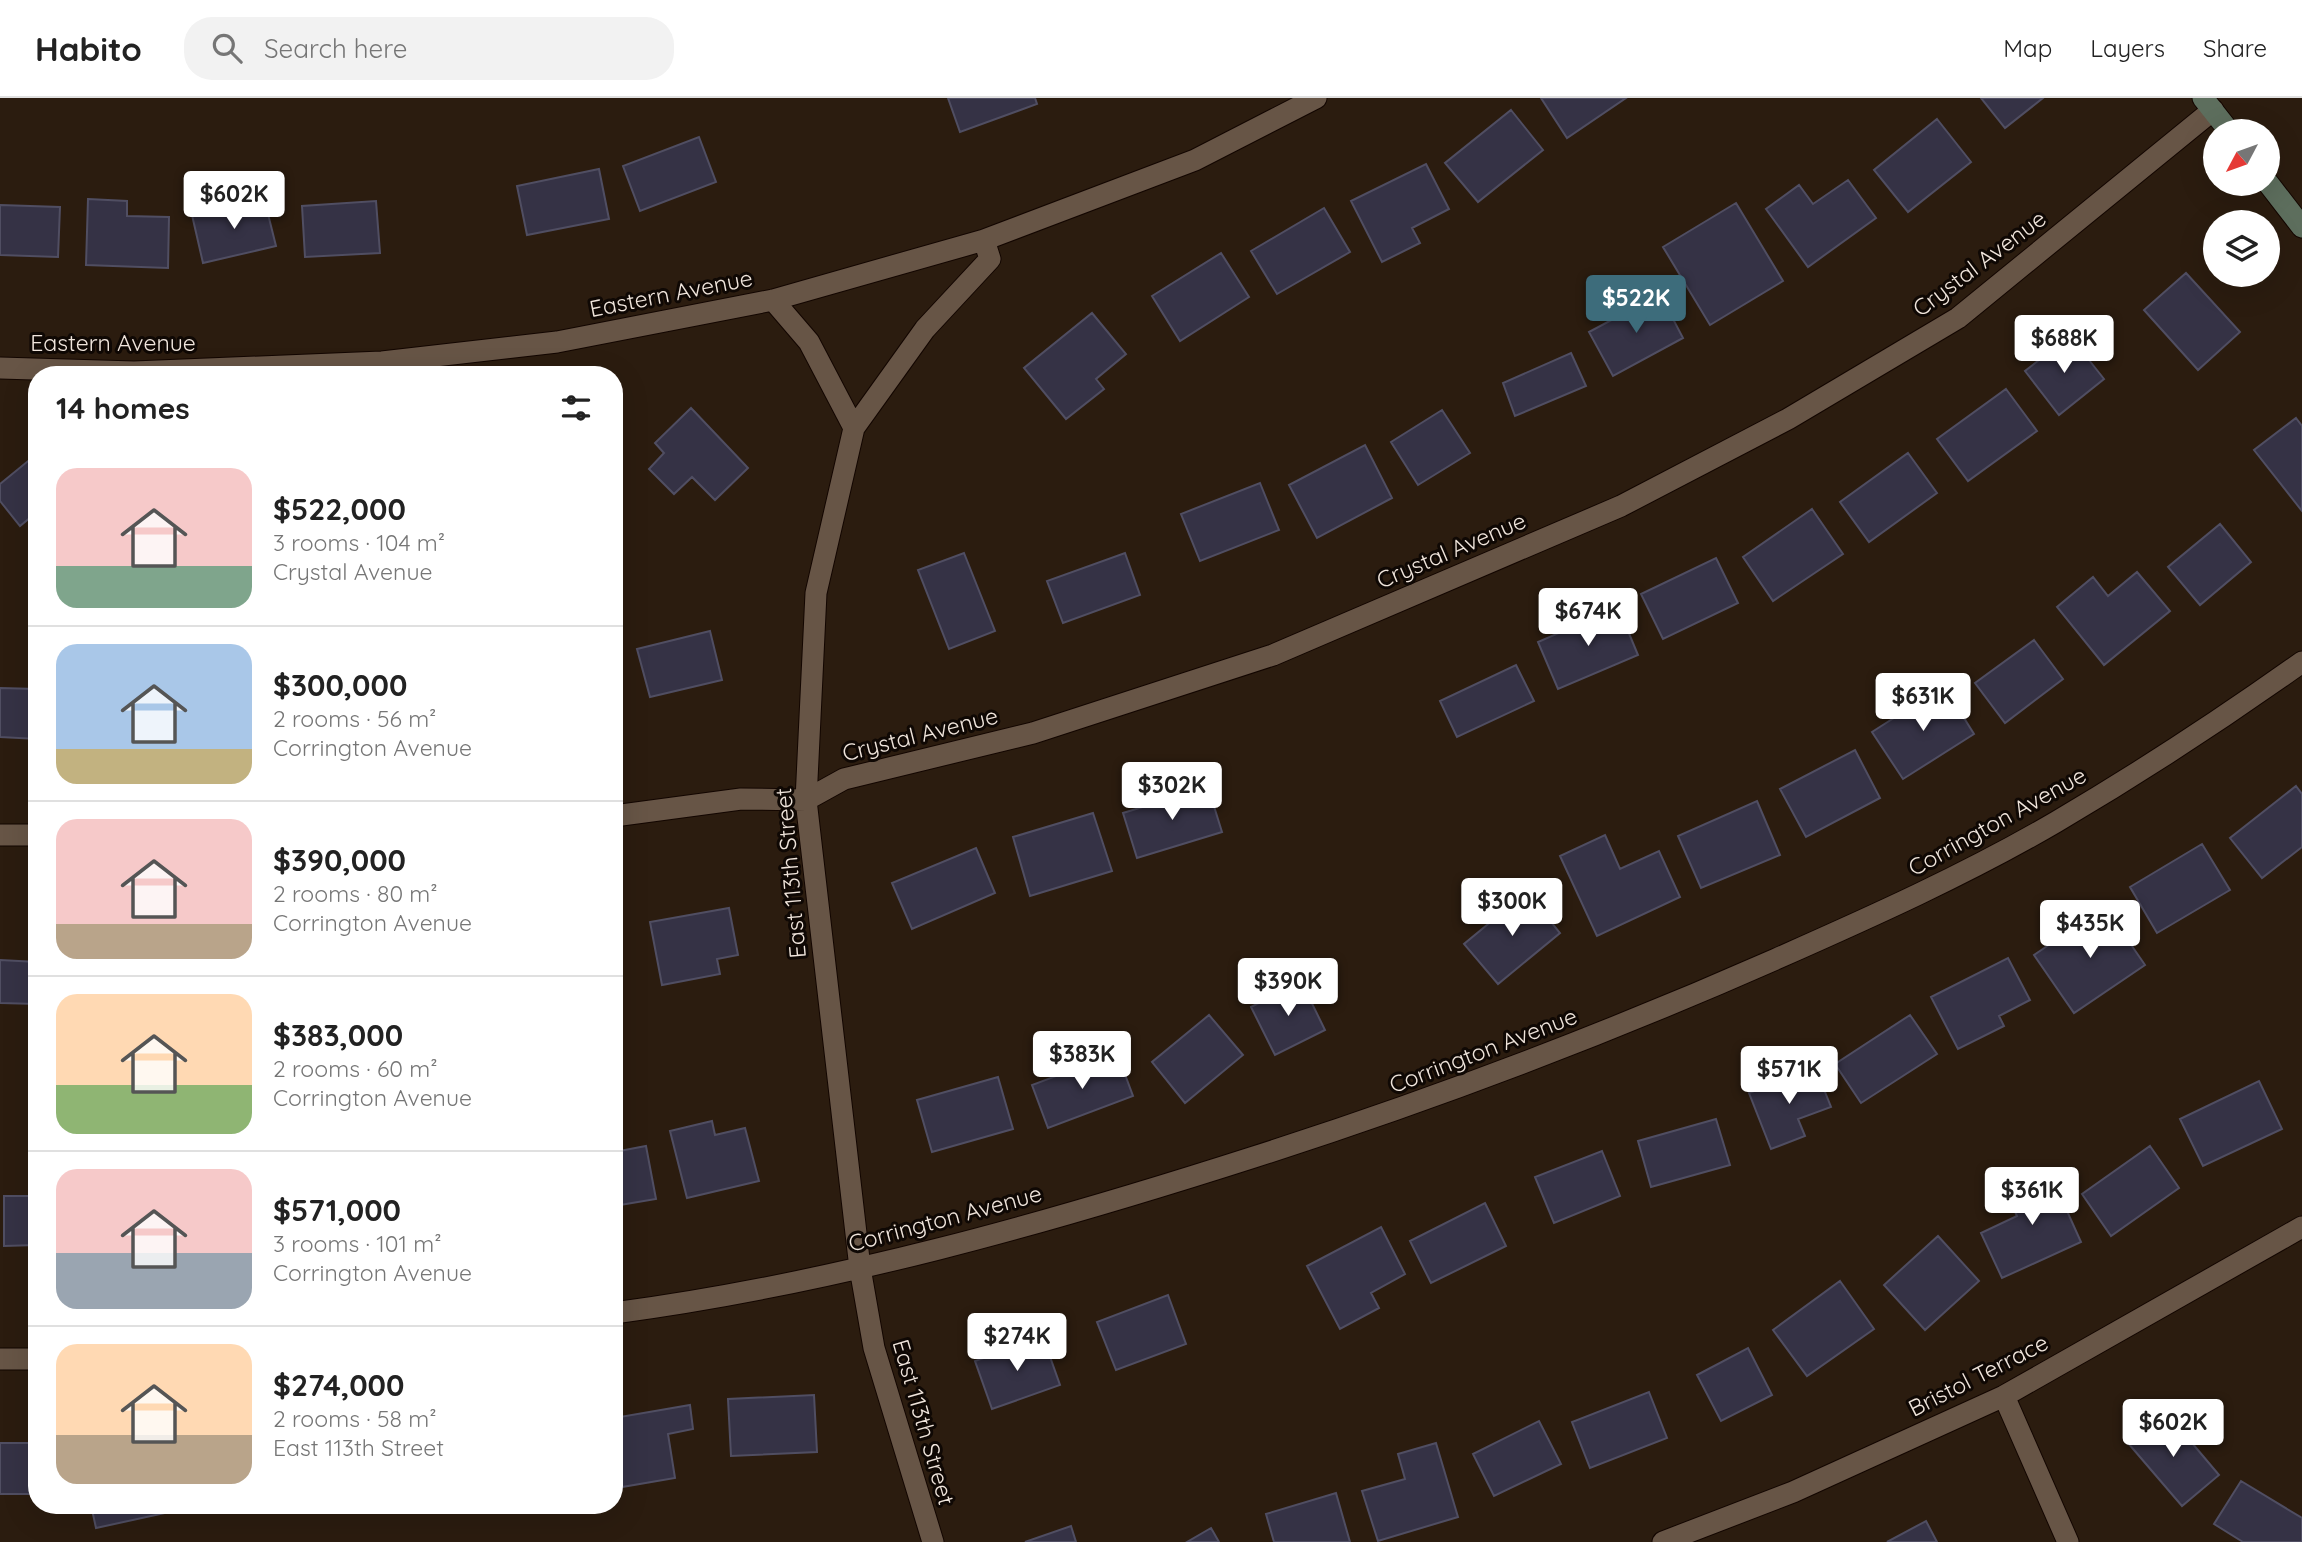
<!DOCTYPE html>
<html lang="en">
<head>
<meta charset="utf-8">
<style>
  :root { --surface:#fff; --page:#f2f2f2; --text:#222; --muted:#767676; --line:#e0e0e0; --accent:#3d6c7b }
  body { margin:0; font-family:Quicksand,sans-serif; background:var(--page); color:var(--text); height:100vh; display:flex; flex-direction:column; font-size:26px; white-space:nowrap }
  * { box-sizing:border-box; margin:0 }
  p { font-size:23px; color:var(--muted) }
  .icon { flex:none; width:38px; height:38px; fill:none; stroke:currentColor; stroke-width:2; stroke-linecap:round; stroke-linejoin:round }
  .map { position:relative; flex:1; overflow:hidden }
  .sheet { position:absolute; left:28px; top:268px; width:595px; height:1148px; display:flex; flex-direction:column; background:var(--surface); border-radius:28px; box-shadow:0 7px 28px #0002 }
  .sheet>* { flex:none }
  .needle { width:46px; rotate:229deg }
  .fabs { position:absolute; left:2203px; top:21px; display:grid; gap:14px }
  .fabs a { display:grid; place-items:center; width:77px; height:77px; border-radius:50%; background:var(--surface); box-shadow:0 7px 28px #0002; font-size:35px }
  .price { position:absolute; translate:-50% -60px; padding:0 16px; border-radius:7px; background:#fff; color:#222; font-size:23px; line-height:46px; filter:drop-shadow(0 2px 4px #0008) }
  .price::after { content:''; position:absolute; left:50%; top:42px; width:21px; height:16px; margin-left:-10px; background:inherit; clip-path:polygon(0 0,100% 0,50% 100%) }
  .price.selected { background:var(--accent); color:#fff }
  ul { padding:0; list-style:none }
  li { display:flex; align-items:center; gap:21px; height:175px; padding:0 28px }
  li+li { border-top:2px solid var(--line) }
  li span { display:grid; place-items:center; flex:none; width:196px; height:140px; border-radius:21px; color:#555 }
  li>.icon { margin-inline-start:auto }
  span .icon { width:84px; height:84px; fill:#fffc; stroke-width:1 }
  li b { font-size:30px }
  h2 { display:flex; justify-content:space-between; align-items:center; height:84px; padding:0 28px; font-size:30px }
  header { display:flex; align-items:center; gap:42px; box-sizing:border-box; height:98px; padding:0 35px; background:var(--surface); border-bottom:2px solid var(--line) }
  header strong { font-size:33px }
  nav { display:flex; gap:38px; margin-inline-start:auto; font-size:24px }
  .search { width:490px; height:63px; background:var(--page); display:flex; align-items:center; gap:18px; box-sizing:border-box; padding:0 24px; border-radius:28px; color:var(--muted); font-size:26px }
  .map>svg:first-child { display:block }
  .building { fill:#353245; stroke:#504e62; stroke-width:2 }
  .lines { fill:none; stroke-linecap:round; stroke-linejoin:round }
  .minor-casing { stroke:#130600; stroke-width:23 }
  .secondary-casing { stroke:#130600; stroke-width:23 }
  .minor { stroke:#675546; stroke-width:21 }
  .secondary { stroke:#5d6e5d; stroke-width:21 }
  .labels { text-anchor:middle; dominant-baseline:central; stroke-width:6; stroke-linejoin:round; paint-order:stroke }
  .street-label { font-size:23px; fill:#f0e5dc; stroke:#0f0804 }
</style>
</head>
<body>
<header>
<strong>Habito</strong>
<div class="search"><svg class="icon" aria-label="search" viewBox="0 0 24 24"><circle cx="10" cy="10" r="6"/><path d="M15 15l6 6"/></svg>Search here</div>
<nav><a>Map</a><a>Layers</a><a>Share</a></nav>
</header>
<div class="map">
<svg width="2302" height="1444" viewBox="0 0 2302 1444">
  <rect width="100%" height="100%" fill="#2b1c0f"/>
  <path class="building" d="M948,0H1035L1037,6L960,34Z
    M1541,0H1626L1567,40Z
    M1981,0H2043L2005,30Z
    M1511,12L1543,52L1478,104L1445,65Z
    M1937,21L1971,64L1908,114L1874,72Z
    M699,39L716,84L640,113L623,68Z
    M1426,66L1449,111L1412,130L1420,145L1382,164L1351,103Z
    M599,71L609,121L527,137L517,88Z
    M1848,82L1876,120L1808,169L1766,111L1799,87L1813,106Z
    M264,100L276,148L203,165L192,117Z
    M88,101L127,103V118L169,119L168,170L86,167Z
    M376,103L380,155L305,159L302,108Z
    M1736,105L1783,183L1710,227L1663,149Z
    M0,107L60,109L58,159L0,157Z
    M1324,110L1350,154L1277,196L1251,153Z
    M1221,155L1249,199L1180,243L1152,198Z
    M2186,175L2240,234L2198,272L2144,212Z
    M1660,196L1683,240L1613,278L1589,234Z
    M1092,215L1126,256L1096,281L1104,291L1066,321L1024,270Z
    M2070,238L2104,281L2059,317L2025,273Z
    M1571,255L1586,288L1515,318L1503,285Z
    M2006,291L2037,333L1968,383L1937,341Z
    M691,310L748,370L715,402L692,379L674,396L649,371L664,355L655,345Z
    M1442,312L1470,355L1418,387L1391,344Z
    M2296,320L2302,328V413L2254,352Z
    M1365,347L1392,400L1317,440L1289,387Z
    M1908,355L1937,395L1869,444L1840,404Z
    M33,359L37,363V414L20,428L0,403V386Z
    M1260,385L1279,432L1200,463L1181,416Z
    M1812,411L1843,456L1773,503L1743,459Z
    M2220,426L2251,464L2200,507L2168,469Z
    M964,455L995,533L949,551L918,472Z
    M1125,455L1140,497L1063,525L1047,483Z
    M1716,460L1738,505L1663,541L1641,496Z
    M2137,474L2170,513L2104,567L2057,509L2093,479L2108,498Z
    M1618,509L1638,557L1558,591L1538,544Z
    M710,533L722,582L650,599L637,551Z
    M2034,542L2063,581L2005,625L1975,585Z
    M1516,567L1534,603L1457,639L1440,603Z
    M1944,588L1974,636L1903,681L1872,634Z
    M0,590L37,591V641L0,639Z
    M1855,652L1880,700L1806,739L1780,691Z
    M2296,688L2302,696V749L2262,780L2230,740Z
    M1208,689L1222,734L1137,760L1123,715Z
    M1757,703L1780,757L1701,790L1678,738Z
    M1093,715L1112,773L1030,798L1013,739Z
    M1605,737L1620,771L1659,753L1680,799L1597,838L1560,758Z
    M2202,746L2230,792L2157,835L2130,789Z
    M976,750L995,795L912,831L892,785Z
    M1527,794L1560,835L1498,886L1464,846Z
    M2105,809L2145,867L2074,915L2034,857Z
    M729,810L738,857L717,861L720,876L662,887L650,824Z
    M614,834L619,872H614Z
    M2008,860L2030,902L1999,918L2004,928L1958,951L1931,899Z
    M0,862L37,864V906L0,905Z
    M1301,883L1325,932L1275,957L1251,909Z
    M1209,917L1243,957L1185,1005L1152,964Z
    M1910,917L1937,956L1861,1005L1835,966Z
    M1117,955L1133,998L1048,1030L1032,987Z
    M1815,969L1831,1009L1798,1021L1805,1038L1771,1051L1749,995Z
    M998,979L1013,1031L932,1054L917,1002Z
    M2259,983L2282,1031L2203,1068L2180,1021Z
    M1716,1021L1730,1067L1651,1089L1638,1043Z
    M712,1023L715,1037L745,1030L759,1083L687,1100L670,1033Z
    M646,1048L656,1101L614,1108V1054Z
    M2150,1048L2179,1090L2111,1138L2082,1096Z
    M1602,1053L1620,1098L1554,1125L1535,1079Z
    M2049,1073L2081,1144L2002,1180L1981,1135L2017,1118L2006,1093Z
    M4,1098H37V1147L4,1148Z
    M1485,1105L1506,1148L1431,1185L1410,1143Z
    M1381,1129L1405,1176L1371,1195L1379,1210L1340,1231L1307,1168Z
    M1938,1138L1979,1183L1925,1232L1884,1187Z
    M1840,1183L1874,1231L1807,1278L1773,1232Z
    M1168,1197L1186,1246L1116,1272L1097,1224Z
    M1043,1239L1060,1287L992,1311L975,1263Z
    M1748,1250L1772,1297L1721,1323L1697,1277Z
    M1649,1294L1667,1340L1590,1370L1572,1324Z
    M814,1297L817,1354L731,1358L728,1301Z
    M690,1307L693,1331L668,1336L675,1380L622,1389L614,1344V1320Z
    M2165,1313L2219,1377L2182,1408L2128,1345Z
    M1539,1323L1561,1366L1494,1398L1473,1356Z
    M0,1345H37V1396H0Z
    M1436,1345L1458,1419L1378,1443L1362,1393L1405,1381L1398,1356Z
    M2241,1383L2302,1420V1444H2243L2214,1426Z
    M1336,1395L1350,1444H1274L1266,1416Z
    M91,1407H164L165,1415L96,1430Z
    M1926,1423L1937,1444H1887Z
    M1071,1428L1076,1444H1025Z
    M1211,1430L1219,1444H1187Z"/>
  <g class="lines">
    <g class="minor-casing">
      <path id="minor" d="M773,202L809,244L854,330
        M0,270L134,274L382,264L557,244L773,202L984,142L1195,62L1316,0
        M614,718L741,701L806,702L844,681L1033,635L1273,557L1621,408L1788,321L1958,220L2213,12
        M0,737H37
        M614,1215C832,1186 1045,1126 1254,1059C1432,1002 1606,936 1776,861C1871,819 1967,776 2056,724C2141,674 2222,621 2302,564
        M0,1261H37
        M2004,1298L2068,1444
        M933,1444L874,1250L860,1170L806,702L816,495L854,330L925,231L990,161L984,142
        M1663,1444L1793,1394L2004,1298L2302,1129"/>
    </g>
    <g class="secondary-casing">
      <path id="secondary" d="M2203,0L2229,33
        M2268,85L2302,129"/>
    </g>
    <use href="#minor" class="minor"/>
    <use href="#secondary" class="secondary"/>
  </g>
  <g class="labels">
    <g class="street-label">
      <text transform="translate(1979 165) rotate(-37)">Crystal Avenue</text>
      <text transform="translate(671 195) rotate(-11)">Eastern Avenue</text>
      <text x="113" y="244">Eastern Avenue</text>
      <text transform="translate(1451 452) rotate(-23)">Crystal Avenue</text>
      <text transform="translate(920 636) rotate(-14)">Crystal Avenue</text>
      <text transform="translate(1997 723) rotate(-29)">Corrington Avenue</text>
      <text transform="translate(790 775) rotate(-95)">East 113th Street</text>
      <text transform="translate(1483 952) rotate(-21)">Corrington Avenue</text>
      <text transform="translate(945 1120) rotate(-15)">Corrington Avenue</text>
      <text transform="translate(1978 1277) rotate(-27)">Bristol Terrace</text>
      <text transform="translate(924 1324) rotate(74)">East 113th Street</text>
    </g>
  </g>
</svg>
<div class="fabs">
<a><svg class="needle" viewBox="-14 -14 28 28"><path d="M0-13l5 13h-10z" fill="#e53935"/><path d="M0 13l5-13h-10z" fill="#767676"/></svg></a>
<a><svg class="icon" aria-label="layers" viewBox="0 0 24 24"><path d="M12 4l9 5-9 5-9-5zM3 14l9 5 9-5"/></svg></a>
</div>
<b class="price" style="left:234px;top:133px">$602K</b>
<b class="price selected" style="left:1636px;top:237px">$522K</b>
<b class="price" style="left:2064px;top:277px">$688K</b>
<b class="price" style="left:1588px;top:550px">$674K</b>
<b class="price" style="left:1923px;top:635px">$631K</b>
<b class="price" style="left:1172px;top:724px">$302K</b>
<b class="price" style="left:1512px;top:840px">$300K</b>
<b class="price" style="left:2090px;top:862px">$435K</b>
<b class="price" style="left:1288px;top:920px">$390K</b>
<b class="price" style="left:1082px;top:993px">$383K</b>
<b class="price" style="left:1789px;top:1008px">$571K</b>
<b class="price" style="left:2032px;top:1129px">$361K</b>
<b class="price" style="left:1017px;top:1275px">$274K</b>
<b class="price" style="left:2173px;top:1361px">$602K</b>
<section class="sheet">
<h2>14 homes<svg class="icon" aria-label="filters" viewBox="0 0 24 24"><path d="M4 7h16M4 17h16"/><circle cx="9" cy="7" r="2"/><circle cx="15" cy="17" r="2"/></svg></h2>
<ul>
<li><span style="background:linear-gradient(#f6c9c9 70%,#7fa58c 0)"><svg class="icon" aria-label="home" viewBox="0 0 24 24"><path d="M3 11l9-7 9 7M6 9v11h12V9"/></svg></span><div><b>$522,000</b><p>3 rooms · 104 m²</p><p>Crystal Avenue</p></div></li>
<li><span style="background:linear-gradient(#a9c7e8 75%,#c2b280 0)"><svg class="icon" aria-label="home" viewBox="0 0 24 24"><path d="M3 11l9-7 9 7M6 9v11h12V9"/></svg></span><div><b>$300,000</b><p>2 rooms · 56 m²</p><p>Corrington Avenue</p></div></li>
<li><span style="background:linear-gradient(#f6c9c9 75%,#b9a48a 0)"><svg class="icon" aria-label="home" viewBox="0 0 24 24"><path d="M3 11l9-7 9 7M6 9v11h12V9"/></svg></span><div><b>$390,000</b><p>2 rooms · 80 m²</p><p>Corrington Avenue</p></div></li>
<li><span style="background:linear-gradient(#ffd9b3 65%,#8fb573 0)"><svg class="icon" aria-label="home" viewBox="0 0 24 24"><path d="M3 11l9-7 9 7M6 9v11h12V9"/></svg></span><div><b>$383,000</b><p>2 rooms · 60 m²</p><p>Corrington Avenue</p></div></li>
<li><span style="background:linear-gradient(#f6c9c9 60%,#9aa5b1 0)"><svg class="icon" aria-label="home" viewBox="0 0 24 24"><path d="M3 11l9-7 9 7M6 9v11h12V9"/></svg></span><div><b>$571,000</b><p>3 rooms · 101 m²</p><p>Corrington Avenue</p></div></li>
<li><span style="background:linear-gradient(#ffd9b3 65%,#b9a48a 0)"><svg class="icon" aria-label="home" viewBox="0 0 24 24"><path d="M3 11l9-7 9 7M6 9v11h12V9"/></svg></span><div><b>$274,000</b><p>2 rooms · 58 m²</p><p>East 113th Street</p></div></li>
</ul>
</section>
</div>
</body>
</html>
